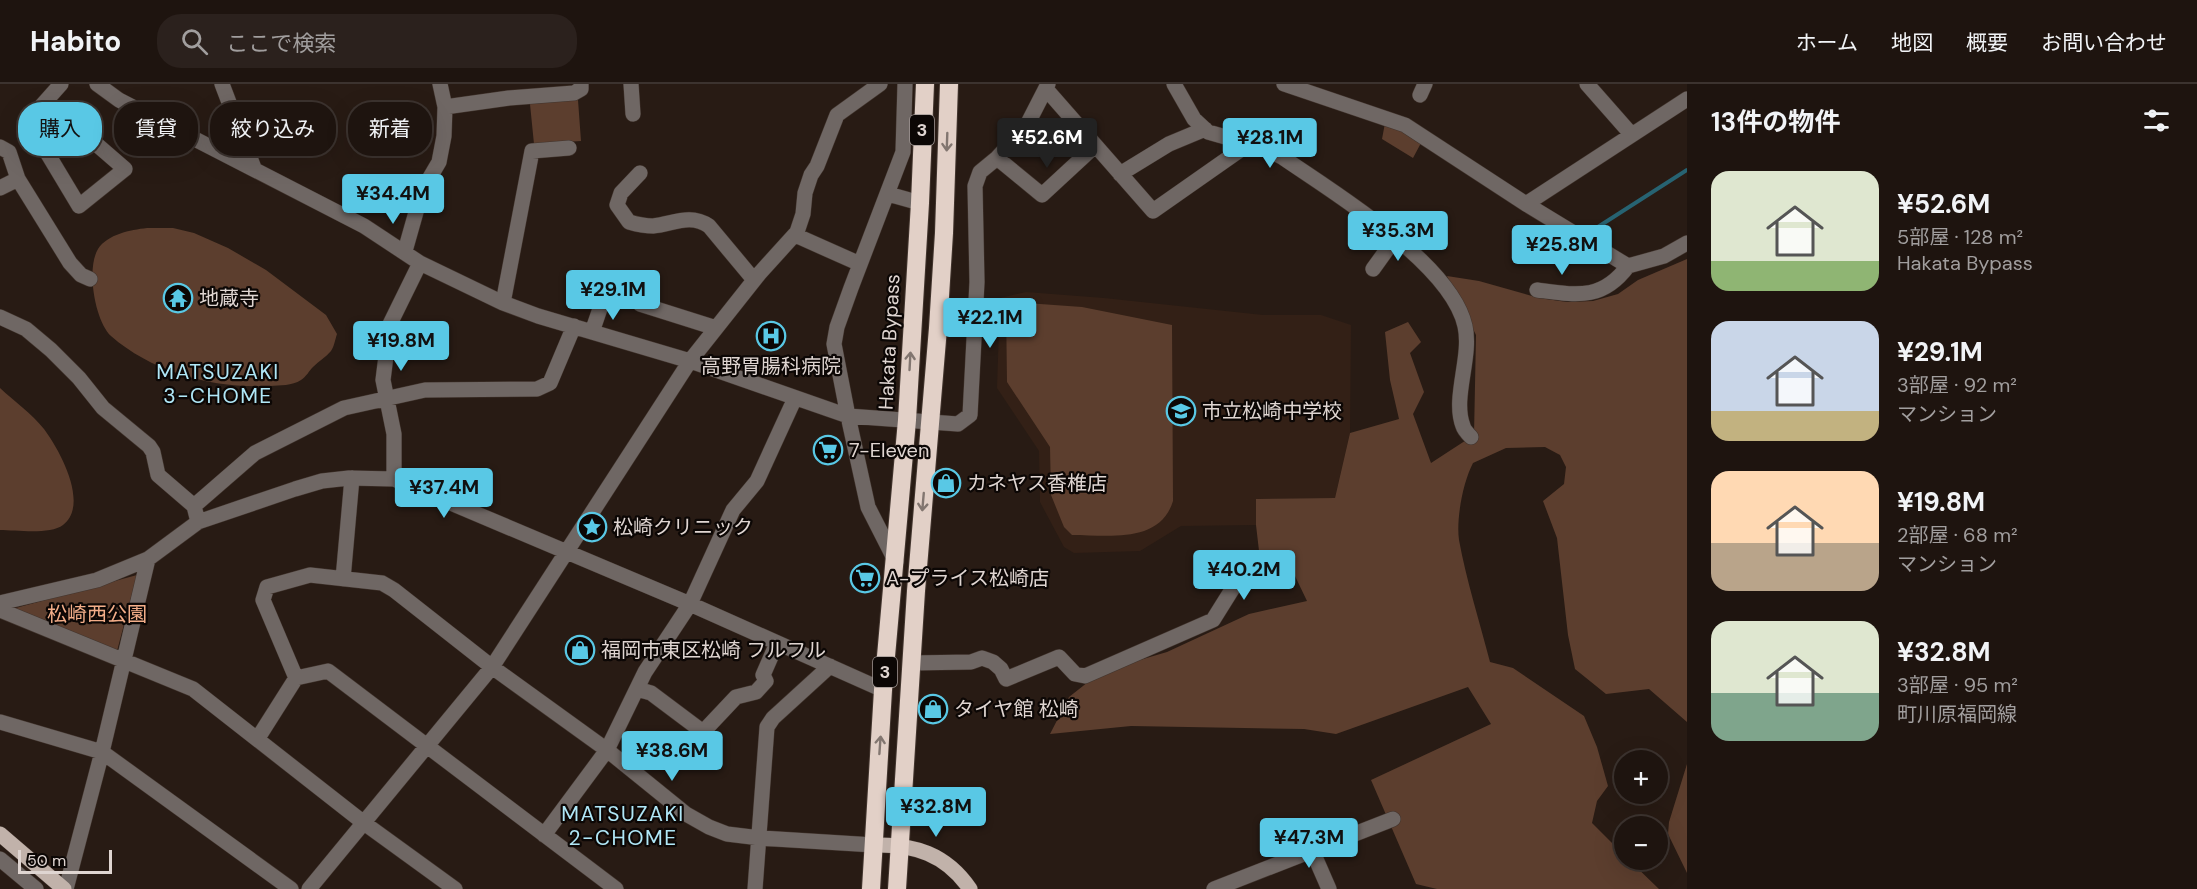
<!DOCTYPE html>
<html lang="ja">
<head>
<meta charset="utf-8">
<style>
  :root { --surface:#1e140f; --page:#2b211d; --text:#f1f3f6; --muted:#a19e9e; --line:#3c332f; --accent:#59c8e5 }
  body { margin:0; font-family:"DM Sans","Noto Sans JP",sans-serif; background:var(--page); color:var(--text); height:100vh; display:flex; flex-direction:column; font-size:22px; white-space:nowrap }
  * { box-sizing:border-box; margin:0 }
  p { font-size:20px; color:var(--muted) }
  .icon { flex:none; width:33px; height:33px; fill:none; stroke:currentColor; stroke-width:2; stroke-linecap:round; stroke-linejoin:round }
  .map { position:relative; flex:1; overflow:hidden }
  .sheet { display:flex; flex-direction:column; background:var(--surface); width:510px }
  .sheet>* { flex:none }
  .banner { position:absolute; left:18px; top:18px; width:570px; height:54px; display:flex; gap:12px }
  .buttons { position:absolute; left:1614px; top:666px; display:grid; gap:12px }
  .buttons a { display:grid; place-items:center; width:54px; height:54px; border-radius:50%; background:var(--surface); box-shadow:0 6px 24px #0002,0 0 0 2px var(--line); font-size:30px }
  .scale { position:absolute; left:18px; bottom:15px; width:94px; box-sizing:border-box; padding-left:6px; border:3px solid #dfd5d1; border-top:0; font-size:16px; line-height:21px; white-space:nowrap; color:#dfd5d1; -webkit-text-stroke:4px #0c0705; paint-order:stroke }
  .price { position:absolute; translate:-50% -51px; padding:0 14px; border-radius:6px; background:var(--accent); color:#111; font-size:20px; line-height:39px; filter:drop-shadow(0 2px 3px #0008) }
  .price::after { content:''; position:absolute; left:50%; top:36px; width:18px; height:14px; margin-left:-9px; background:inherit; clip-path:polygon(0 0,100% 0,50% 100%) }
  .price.selected { background:#222; color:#fff }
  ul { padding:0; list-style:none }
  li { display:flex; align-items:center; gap:18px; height:150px; padding:0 24px }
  li span { display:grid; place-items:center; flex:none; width:168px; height:120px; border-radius:18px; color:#555 }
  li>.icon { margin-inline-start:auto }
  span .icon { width:72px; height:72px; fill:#fffc; stroke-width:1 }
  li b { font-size:26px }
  h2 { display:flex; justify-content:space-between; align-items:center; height:72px; padding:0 24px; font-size:26px }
  .tag { padding:0 21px; border-radius:24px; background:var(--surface); box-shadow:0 6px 24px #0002,0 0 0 2px var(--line); font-size:21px; line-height:54px }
  .tag.selected { background:var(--accent); color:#111 }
  header { display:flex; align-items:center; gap:36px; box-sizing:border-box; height:84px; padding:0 30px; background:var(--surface); border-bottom:2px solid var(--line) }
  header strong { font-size:28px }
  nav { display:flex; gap:33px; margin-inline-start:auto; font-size:21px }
  .search { width:420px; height:54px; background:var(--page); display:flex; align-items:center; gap:15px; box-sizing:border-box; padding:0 21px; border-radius:24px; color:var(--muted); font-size:22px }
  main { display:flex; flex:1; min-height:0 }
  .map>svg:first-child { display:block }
  .built { fill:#332016 }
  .green { fill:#5c3e2e }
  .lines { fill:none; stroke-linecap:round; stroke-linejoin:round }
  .stream { stroke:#276372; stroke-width:4 }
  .minor-casing { stroke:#42352e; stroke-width:16 }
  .major-casing { stroke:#42352e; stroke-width:16 }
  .highway-casing { stroke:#42352e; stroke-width:20 }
  .minor { stroke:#6f6764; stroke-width:15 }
  .major { stroke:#c1b2aa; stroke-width:15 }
  .highway { stroke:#e2d0c7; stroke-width:18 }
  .oneway { stroke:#827670 }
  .labels { text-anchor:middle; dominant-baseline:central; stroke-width:4.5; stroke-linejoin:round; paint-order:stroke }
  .shield { fill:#0c0705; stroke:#a09794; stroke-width:1.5 }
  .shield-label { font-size:18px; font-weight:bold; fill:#dfd5d1 }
  .poi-label { font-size:20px; fill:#dfd5d1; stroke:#0c0705; text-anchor:start }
  .street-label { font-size:20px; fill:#dfd5d1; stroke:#0c0705 }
  .park-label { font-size:20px; fill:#f3ae89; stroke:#0c0705 }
  .neighbourhood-label { font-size:21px; letter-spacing:1.5px; fill:#b0e7f7; stroke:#0c0705 }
</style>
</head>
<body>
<header>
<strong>Habito</strong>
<div class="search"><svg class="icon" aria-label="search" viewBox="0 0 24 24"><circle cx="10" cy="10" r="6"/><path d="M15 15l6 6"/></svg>ここで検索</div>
<nav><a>ホーム</a><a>地図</a><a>概要</a><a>お問い合わせ</a></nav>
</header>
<main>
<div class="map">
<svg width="1687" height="805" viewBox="0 0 1687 805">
  <rect width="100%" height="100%" fill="#281b14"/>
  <path class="built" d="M1026,208L1104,214L1263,231H1321L1351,241L1350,349L1335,414L1256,415V441L1181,442L1140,467L1074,469L1064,463L1040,418L1039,367L997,304L1000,214Z"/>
  <path class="green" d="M578,16L581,57L534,60L530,20Z
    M122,29L159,48L149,65L117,39Z
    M1385,39L1406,47L1421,59L1413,74L1382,55Z
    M147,144H173L194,149L228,164L266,186L326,231L337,250C335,256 334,263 331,267C326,273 319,277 313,283C309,287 306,293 301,296C292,302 280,301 270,302C216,305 153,289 111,252C95,237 86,185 98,165C108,150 130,146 147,144Z
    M1687,175V638L1649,605L1606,610L1575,585L1568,551L1557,454L1543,417L1564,400L1566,383L1560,371L1545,363L1506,364L1473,379C1463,398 1456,435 1459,456C1466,495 1480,539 1490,578L1513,584L1584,632L1597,663L1608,702L1597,717L1592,739L1624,771V776H1629L1659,805H1437L1416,800L1371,696L1491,640L1468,603L1336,650L1304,645L1131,642L1050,650L1069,613L1102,587L1167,568L1249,530L1307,517L1294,490L1261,484L1256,441V415L1335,414L1350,349L1399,335L1390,296L1385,248L1408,238L1421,258L1410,269L1424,308L1413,330L1431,379L1474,351L1476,251L1447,192L1479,197L1539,214L1567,218L1593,217L1618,210L1638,196Z
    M1026,219L1082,223L1172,241L1173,417C1160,460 1108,451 1072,451L1064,443L1051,411L1050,363L1007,298L1006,222Z
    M0,304C14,317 32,330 44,345C59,365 90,420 63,441C50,451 16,446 0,446Z
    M137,491L117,567L12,525Z
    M1687,680V789L1668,750L1669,738Z"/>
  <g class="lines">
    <path class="stream" d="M1590,148L1687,86"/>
    <g class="minor-casing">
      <path id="minor" d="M97,0L119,16L364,142L420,179L503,219L538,232L690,277L848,332L958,340L970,331L977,198L975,102L980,88L997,74L1027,41L1048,0
        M222,0L254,84
        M631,0L633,30
        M1174,0L1194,35L1208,48L1264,64L1282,73C1334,109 1451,179 1465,242C1472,273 1452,314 1463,342C1464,346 1468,350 1471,353
        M1284,0L1405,41L1526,120L1628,182L1664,172L1687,159
        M1587,0L1631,50
        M1046,5L1153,127L1250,59
        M1420,11L1425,0
        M45,18L58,27L125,85L79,122L28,37L61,0
        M445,23L509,14L574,9L581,5V0
        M0,63L9,68L18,95L70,179L81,191L90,195
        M997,74L1042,111L1095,62
        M640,89L621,109L617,121L629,138C636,140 644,142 653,142C673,140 690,129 709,142L754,196
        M1120,90L1169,60L1205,45
        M0,104L18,95
        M888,110L920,119
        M1526,120L1687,15
        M795,151L860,180
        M405,167L422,107L439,78L444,52L445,23L440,0
        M1373,185L1396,153
        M1537,206C1576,211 1602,217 1628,182
        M503,219L532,67L569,64
        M640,220L716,244
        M0,233L26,245L51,266L79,294L103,324L149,362L153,368L158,391L194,422
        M592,248L603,216
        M394,395V350L383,296L390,240L420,179
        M198,438L194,422L255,369L344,324L425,306L537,305L550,299L574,242
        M896,478L868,423L848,332L834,260L837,243L851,204L903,68L905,0
        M343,495L352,394
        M0,519L97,496L148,475L198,438L295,405L322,397L349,394L394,395L690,520L883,606
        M0,526L193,605L364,739L455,805
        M911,579L971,578L982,574L993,578L1001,585L1006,595L1059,573L1075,590L1085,592L1213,536L1248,480
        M296,594L263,516L267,503L310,491L382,499L394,506L492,583L607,666L686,730L709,743L727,750L760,754L874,761
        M637,605L651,609L703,648L736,613L756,608L766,597L763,591L777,559
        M0,638L102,668L291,805
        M258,654L296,594L328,587L616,805
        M544,751L607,666L645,588L690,520L733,426L757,397L795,314
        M1312,766L1329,805
        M0,775L36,805
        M66,805L102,668L148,475
        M309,805L492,583L690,277L759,190L797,148L803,130L805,109L811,91L817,82L837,31L880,0
        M755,805L767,643L773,634L830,582
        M1214,805L1393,735"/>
    </g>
    <g class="major-casing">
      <path id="major" d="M0,750L64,805
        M874,761C914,760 946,770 970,805"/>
    </g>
    <g class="highway-casing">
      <path id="highway" d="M871,805L883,606L907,336L920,119L925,0
        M897,805L916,507L938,244L944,149L949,0"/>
    </g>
    <use href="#minor" class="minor"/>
    <use href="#major" class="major"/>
    <use href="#highway" class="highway"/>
  </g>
  <defs><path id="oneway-shaft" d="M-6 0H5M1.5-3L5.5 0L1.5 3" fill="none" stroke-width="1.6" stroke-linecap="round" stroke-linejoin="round" transform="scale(1.5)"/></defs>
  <g class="oneway">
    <use href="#oneway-shaft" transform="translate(947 58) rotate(92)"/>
    <use href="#oneway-shaft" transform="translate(910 277) rotate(-87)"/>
    <use href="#oneway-shaft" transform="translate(923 418) rotate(95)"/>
    <use href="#oneway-shaft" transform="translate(880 661) rotate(-86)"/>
  </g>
  <defs>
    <g id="temple-ring" transform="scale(1.5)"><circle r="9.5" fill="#0c0705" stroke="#59c8e5" stroke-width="1.5"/><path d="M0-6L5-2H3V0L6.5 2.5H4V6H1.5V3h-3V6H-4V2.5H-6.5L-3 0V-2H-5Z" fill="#59c8e5"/></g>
    <g id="hospital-ring" transform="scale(1.5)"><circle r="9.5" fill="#0c0705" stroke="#59c8e5" stroke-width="1.5"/><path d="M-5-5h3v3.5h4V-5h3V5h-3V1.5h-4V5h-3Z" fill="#59c8e5"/></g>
    <g id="school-ring" transform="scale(1.5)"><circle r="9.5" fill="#0c0705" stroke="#59c8e5" stroke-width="1.5"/><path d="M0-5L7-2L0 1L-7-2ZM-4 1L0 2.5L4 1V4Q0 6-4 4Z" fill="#59c8e5"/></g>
    <g id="supermarket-ring" transform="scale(1.5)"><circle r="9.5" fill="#0c0705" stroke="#59c8e5" stroke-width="1.5"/><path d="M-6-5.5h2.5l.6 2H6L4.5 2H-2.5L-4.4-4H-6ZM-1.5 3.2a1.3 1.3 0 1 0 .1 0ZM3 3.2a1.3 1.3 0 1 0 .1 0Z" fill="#59c8e5"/></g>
    <g id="shop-ring" transform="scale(1.5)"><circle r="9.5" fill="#0c0705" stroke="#59c8e5" stroke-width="1.5"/><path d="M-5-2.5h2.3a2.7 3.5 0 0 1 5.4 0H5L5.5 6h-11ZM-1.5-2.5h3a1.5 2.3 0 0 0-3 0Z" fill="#59c8e5"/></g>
    <g id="sight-ring" transform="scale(1.5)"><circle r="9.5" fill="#0c0705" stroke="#59c8e5" stroke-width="1.5"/><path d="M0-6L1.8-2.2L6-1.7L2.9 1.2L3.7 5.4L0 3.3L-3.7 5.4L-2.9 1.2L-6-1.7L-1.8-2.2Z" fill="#59c8e5"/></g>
  </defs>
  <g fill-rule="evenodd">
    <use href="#temple-ring" x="178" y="214"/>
    <use href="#hospital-ring" x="771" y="252"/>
    <use href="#school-ring" x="1181" y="327"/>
    <use href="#supermarket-ring" x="828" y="366"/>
    <use href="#shop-ring" x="946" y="399"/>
    <use href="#sight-ring" x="592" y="443"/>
    <use href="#supermarket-ring" x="865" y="494"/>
    <use href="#shop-ring" x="580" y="566"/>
    <use href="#shop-ring" x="933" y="625"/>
  </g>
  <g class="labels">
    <g class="shield">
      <rect x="910" y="31" width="24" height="30" rx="4.5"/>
      <rect x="873" y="573" width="24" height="30" rx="4.5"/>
    </g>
    <g class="shield-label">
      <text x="922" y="46">3</text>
      <text x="885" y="588">3</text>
    </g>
    <g class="poi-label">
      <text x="199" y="214">地蔵寺</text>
      <text x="771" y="282" text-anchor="middle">高野胃腸科病院</text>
      <text x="1202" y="327">市立松崎中学校</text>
      <text x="849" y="366">7-Eleven</text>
      <text x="967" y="399">カネヤス香椎店</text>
      <text x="613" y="443">松崎クリニック</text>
      <text x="886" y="494">A-プライス松崎店</text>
      <text x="601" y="566">福岡市東区松崎 フルフル</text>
      <text x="954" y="625">タイヤ館 松崎</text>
    </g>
    <g class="street-label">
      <text transform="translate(889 258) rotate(-87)">Hakata Bypass</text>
    </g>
    <g class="park-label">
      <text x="97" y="530">松崎西公園</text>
    </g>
    <g class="neighbourhood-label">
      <text x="218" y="288">MATSUZAKI<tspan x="218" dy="24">3-CHOME</tspan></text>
      <text x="623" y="730">MATSUZAKI<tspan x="623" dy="24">2-CHOME</tspan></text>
    </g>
  </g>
</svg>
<div class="buttons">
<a>+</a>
<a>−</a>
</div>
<div class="scale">50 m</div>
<b class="price selected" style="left:1047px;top:85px">¥52.6M</b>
<b class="price" style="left:1270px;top:85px">¥28.1M</b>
<b class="price" style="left:393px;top:141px">¥34.4M</b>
<b class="price" style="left:1398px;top:178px">¥35.3M</b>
<b class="price" style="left:1562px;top:192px">¥25.8M</b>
<b class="price" style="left:613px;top:237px">¥29.1M</b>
<b class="price" style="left:990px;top:265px">¥22.1M</b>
<b class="price" style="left:401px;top:288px">¥19.8M</b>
<b class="price" style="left:444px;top:435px">¥37.4M</b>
<b class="price" style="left:1244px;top:517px">¥40.2M</b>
<b class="price" style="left:672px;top:698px">¥38.6M</b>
<b class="price" style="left:936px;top:754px">¥32.8M</b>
<b class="price" style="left:1309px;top:785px">¥47.3M</b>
<div class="banner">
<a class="tag selected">購入</a>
<a class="tag">賃貸</a>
<a class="tag">絞り込み</a>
<a class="tag">新着</a>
</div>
</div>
<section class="sheet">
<h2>13件の物件<svg class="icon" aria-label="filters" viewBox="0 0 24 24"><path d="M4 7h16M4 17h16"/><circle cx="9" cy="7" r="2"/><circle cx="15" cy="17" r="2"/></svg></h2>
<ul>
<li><span style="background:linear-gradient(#dfe7d0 75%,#8fb573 0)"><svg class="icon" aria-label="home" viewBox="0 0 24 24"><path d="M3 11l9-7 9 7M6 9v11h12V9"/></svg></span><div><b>¥52.6M</b><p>5部屋 · 128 m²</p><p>Hakata Bypass</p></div></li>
<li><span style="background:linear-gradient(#c9d6e8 75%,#c2b280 0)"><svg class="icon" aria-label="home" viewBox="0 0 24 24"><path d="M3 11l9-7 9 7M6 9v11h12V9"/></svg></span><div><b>¥29.1M</b><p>3部屋 · 92 m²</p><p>マンション</p></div></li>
<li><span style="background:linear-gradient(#ffd9b3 60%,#b9a48a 0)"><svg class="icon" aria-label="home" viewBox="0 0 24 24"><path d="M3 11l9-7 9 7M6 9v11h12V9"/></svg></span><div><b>¥19.8M</b><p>2部屋 · 68 m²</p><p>マンション</p></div></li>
<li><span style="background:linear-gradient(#dfe7d0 60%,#7fa58c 0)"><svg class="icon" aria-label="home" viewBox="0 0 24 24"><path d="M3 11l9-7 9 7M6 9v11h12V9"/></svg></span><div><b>¥32.8M</b><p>3部屋 · 95 m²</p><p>町川原福岡線</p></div></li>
</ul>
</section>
</main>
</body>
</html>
